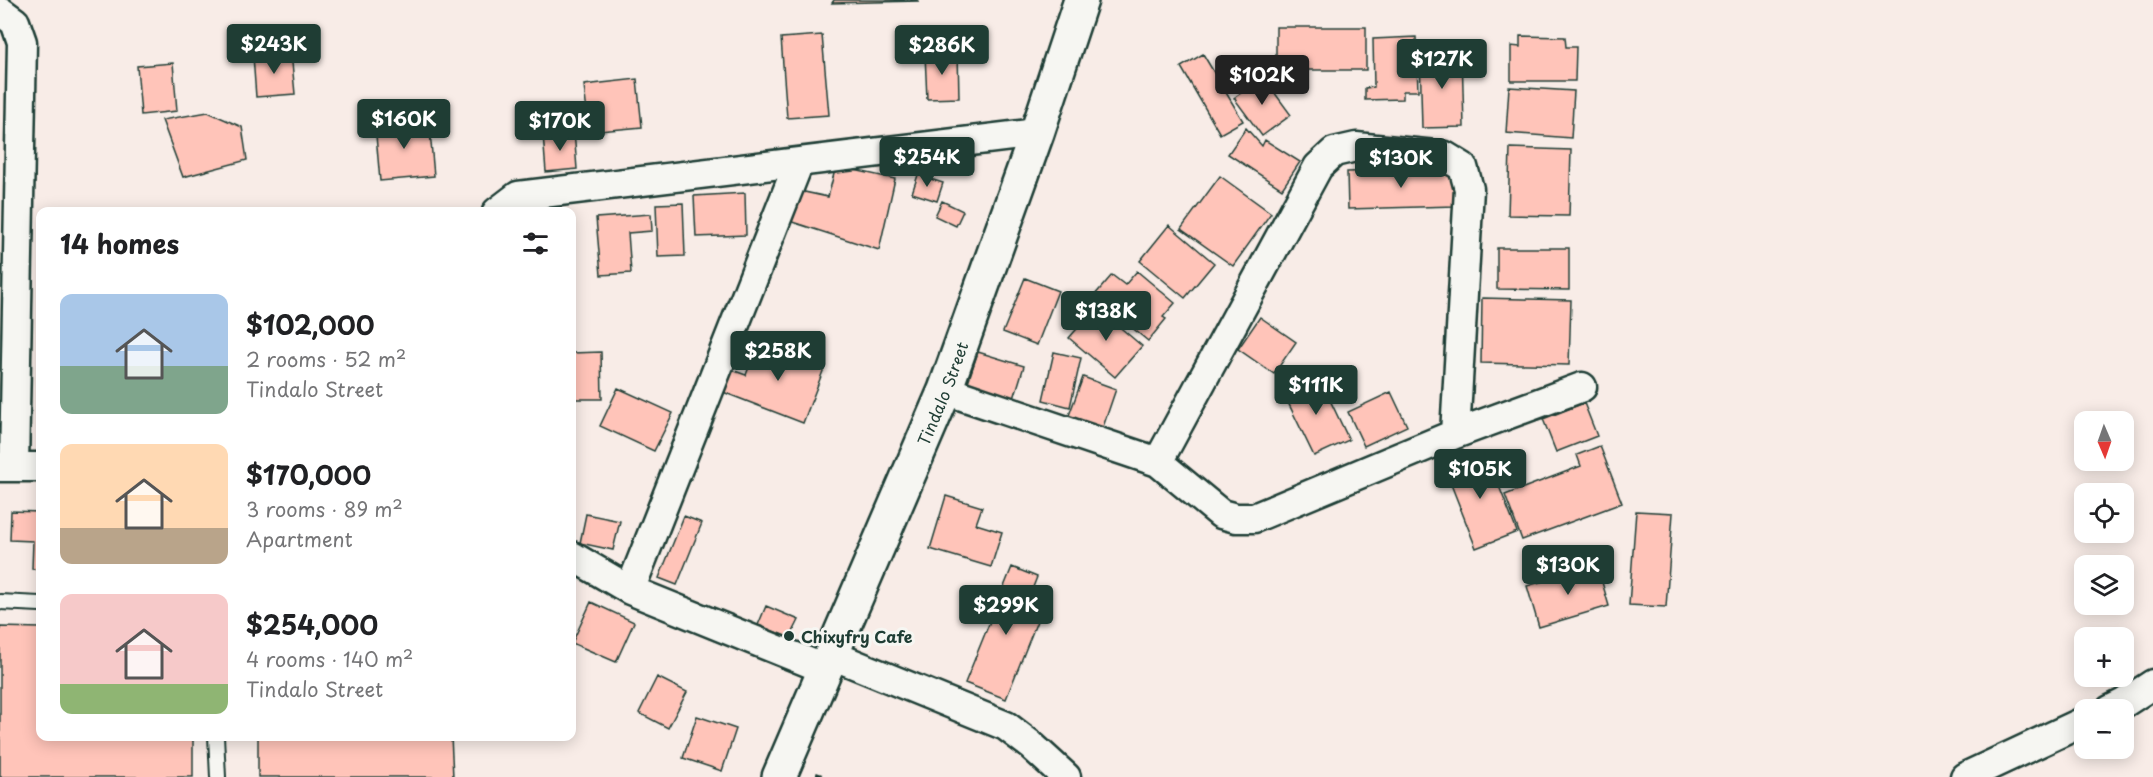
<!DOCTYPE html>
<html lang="en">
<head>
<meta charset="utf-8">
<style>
  :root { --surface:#fff; --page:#f6f6f6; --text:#202124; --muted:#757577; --accent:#1f3d34 }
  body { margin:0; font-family:"Playpen Sans",sans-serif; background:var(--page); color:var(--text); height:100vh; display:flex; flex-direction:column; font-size:22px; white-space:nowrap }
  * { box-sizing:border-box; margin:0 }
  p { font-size:20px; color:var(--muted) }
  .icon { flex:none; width:33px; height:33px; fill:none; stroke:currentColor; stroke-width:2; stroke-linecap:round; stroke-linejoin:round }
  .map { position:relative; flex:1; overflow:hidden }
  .side { position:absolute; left:36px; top:207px; width:540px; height:534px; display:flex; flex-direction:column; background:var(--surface); border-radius:12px; box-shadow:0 3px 15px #0003 }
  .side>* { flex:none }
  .needle { width:39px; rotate:178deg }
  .tools { position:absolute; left:2074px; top:411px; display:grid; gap:12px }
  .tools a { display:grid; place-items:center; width:60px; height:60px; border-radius:12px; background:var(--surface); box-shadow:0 3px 15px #0003; font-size:30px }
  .price { position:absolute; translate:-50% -51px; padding:0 14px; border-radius:6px; background:var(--accent); color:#fff; font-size:20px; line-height:39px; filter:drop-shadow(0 2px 3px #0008) }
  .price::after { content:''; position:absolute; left:50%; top:36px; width:18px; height:14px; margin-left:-9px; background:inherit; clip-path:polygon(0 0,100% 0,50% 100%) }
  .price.active { background:#222; color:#fff }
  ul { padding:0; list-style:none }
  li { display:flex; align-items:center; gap:18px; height:150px; padding:0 24px }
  li span { display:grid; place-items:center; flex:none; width:168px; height:120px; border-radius:12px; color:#555 }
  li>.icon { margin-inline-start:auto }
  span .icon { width:72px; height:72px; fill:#fffc; stroke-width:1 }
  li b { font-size:26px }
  h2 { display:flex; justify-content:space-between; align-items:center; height:72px; padding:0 24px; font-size:26px }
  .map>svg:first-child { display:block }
  .building { fill:#ffc4b9; stroke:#1f3d34; stroke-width:1.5 }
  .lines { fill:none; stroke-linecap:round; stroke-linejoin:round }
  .service-casing { stroke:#1f3d34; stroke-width:18 }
  .minor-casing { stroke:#1f3d34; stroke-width:33 }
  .secondary-casing { stroke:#1f3d34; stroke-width:38 }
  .path { stroke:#1f3d34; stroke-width:4; stroke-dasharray:6 4.5; stroke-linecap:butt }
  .service { stroke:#f6f6f2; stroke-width:14 }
  .minor { stroke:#f6f6f2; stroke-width:28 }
  .secondary { stroke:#f6f6f2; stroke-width:33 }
  .poi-dot { fill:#1f3d34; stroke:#f6f6f2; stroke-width:2 }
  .labels { text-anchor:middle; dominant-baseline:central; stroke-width:6; stroke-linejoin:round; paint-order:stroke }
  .street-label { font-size:16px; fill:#1f3d34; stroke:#f6f6f2 }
  .poi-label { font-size:16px; font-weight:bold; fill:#1f3d34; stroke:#f6f6f2; text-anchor:start }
</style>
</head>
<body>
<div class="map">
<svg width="2153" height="777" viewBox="0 0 2153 777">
  <rect width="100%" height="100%" fill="#f8ece7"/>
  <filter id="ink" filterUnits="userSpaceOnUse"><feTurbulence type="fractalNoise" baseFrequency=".0167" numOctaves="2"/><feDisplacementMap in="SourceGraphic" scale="12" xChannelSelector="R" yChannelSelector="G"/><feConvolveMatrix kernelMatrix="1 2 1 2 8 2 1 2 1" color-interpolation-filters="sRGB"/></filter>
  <g filter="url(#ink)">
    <path class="building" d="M834,0H917L918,1L832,3Z
      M1276,27H1366V70H1276Z
      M822,35L829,115L787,118L781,38Z
      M1520,36L1565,37L1566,47H1576L1575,81H1511V46L1520,47Z
      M1416,37L1418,91H1403V99L1365,100V88L1374,87L1373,39Z
      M291,52L295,94L256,97L253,56Z
      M1462,52L1464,127L1422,128L1420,53Z
      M958,53L959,98L927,99L925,54Z
      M1203,54L1243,121L1220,134L1181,67Z
      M173,63L177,111L141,115L137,66Z
      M1263,77L1291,115L1262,136L1234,98Z
      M637,79L642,127L589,132L584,85Z
      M1509,87L1574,91L1571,138L1506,133Z
      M208,112L242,127L247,160L183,177L162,120Z
      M429,120L434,176L380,181L375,124Z
      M1246,128L1262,146L1265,140L1300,162L1282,189L1228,154Z
      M574,131L577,169L546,172L543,134Z
      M1510,148L1571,150L1569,216L1508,215Z
      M836,166L895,179L879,250L786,220L795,190L828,197Z
      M1454,169L1455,206L1348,209L1347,172Z
      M918,175L943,183L937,201L912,193Z
      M1220,176L1271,213L1233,266L1181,229Z
      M745,193L746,235L696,237L694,196Z
      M942,201L963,211L956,226L935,216Z
      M683,203L685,256L658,257L656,204Z
      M651,214L652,231L628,233L631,273L601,275L596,218Z
      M1169,225L1214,263L1185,298L1140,261Z
      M1497,248H1569V290L1497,289Z
      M1137,271L1175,303L1163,317L1166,319L1148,341L1094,296L1112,275L1125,285Z
      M1025,278L1058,291L1037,345L1003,332Z
      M1482,298L1571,300L1569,365L1481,363Z
      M1096,307L1142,346L1115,377L1069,338Z
      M1260,317L1296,342L1274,374L1238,349Z
      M759,340L825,366L803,423L723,392L732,370L746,375Z
      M601,352L602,399H572V353Z
      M978,352L1024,366L1012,405L965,391Z
      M1054,352L1081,358L1070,407L1043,400Z
      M1318,375L1349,440L1314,456L1283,392Z
      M1083,377L1116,389L1102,430L1068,418Z
      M618,388L673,413L654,451L600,426Z
      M1391,392L1407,426L1364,446L1348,412Z
      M1584,403L1597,436L1556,452L1543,419Z
      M1600,446L1622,503L1522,540L1505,495L1581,466L1577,455Z
      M1471,452L1477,468L1490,463L1517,532L1476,548L1443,464Z
      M946,496L982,507L976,524L1002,532L991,567L930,549Z
      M11,511L40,512V570L32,569L33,541L10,540Z
      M1636,511L1673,513L1666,607L1629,605Z
      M586,514L620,521L613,550L580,543Z
      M684,516L702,523L677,585L659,578Z
      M1597,565L1609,606L1539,627L1527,586Z
      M1012,567L1037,577L1028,600L1043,606L1006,699L965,683Z
      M591,602L634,622L616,662L572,643Z
      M766,606L799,620L790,638L758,625Z
      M0,627L40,628V736H193V777H0Z
      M657,677L687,692L668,728L639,713Z
      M697,716L736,729L722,771L683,758Z
      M258,736H451L453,777H258Z"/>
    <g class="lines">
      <g class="service-casing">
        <path id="service" d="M0,602L40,604
          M216,736L218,777"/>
      </g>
      <g class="minor-casing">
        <path id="minor" d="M0,11L15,22L22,42L14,467
          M497,212L518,196L1037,133
          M945,390L1158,462L1221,514L1236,518H1254L1455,434L1582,387
          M1158,462L1318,167L1334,152L1356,147L1445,156L1463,167L1469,189L1455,434
          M0,467H40
          M572,556L630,590L825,669
          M630,590L799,162
          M832,655L1006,726L1031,745L1066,777
          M2110,710L2124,703L2153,684
          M1965,777L2085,721"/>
      </g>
      <g class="secondary-casing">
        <g id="secondary">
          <path id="s1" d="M779,777L945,390L1037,133L1081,0"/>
        </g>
      </g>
      <path class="path" d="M816,774L825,777"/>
      <use href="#service" class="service"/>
      <use href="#minor" class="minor"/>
      <use href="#secondary" class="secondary"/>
    </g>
  </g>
  <circle class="poi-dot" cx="789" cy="636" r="6"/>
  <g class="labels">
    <g class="street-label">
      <text stroke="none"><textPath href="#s1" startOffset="417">Tindalo Street</textPath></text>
    </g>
    <g class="poi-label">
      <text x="801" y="636">Chixyfry Cafe</text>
    </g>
  </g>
</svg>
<div class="tools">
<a><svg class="needle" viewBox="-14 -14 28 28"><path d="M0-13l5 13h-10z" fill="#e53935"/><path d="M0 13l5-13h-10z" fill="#757577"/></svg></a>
<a><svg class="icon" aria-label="locate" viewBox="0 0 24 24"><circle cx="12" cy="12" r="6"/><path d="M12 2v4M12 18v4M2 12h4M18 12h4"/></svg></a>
<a><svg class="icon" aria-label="layers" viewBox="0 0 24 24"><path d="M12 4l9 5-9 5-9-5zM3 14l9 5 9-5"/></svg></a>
<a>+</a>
<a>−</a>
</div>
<b class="price" style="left:274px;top:75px">$243K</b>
<b class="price" style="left:942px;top:76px">$286K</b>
<b class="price" style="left:1442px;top:90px">$127K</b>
<b class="price active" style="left:1262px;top:106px">$102K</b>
<b class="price" style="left:404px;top:150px">$160K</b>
<b class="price" style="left:560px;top:152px">$170K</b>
<b class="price" style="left:927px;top:188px">$254K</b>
<b class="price" style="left:1401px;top:189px">$130K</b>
<b class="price" style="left:1106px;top:342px">$138K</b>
<b class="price" style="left:778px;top:382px">$258K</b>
<b class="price" style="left:1316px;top:416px">$111K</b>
<b class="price" style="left:1480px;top:500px">$105K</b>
<b class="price" style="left:1568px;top:596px">$130K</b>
<b class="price" style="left:1006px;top:636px">$299K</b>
<section class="side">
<h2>14 homes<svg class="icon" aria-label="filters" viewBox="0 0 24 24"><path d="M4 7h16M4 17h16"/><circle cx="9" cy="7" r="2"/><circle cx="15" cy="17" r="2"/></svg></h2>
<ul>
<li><span style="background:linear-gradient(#a9c7e8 60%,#7fa58c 0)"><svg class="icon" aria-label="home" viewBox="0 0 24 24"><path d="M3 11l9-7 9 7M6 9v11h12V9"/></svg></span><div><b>$102,000</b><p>2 rooms · 52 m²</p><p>Tindalo Street</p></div></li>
<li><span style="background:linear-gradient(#ffd9b3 70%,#b9a48a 0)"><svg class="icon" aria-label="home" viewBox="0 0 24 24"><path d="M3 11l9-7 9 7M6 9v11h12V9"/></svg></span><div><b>$170,000</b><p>3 rooms · 89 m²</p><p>Apartment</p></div></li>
<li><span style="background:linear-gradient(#f6c9c9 75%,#8fb573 0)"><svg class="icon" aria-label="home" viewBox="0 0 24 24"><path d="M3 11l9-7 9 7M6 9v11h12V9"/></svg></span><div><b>$254,000</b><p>4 rooms · 140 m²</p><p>Tindalo Street</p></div></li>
</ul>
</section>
</div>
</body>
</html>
